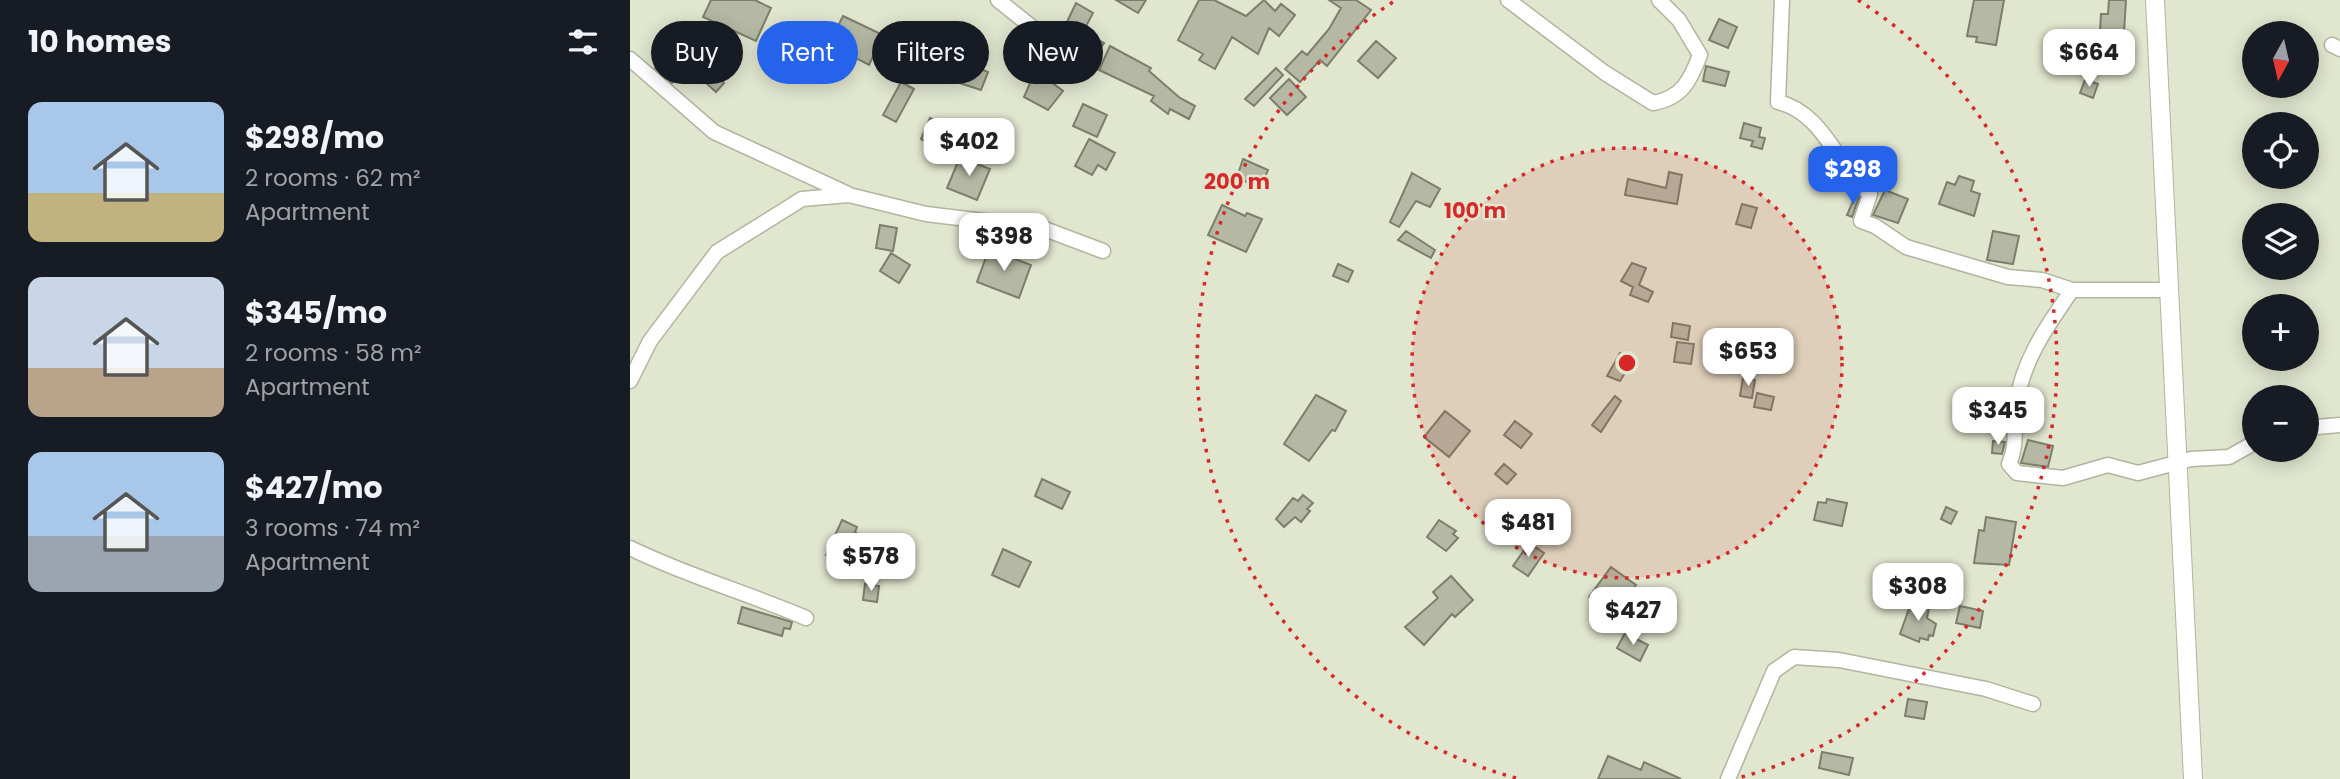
<!DOCTYPE html>
<html lang="en">
<head>
<meta charset="utf-8">
<style>
  :root { --surface:#171b24; --page:#20242c; --text:#f1f3f6; --muted:#9ea1a6; --accent:#2563eb }
  body { margin:0; font-family:Poppins,sans-serif; background:var(--page); color:var(--text); height:100vh; display:flex; flex-direction:column; font-size:26px; white-space:nowrap }
  * { box-sizing:border-box; margin:0 }
  p { font-size:23px; color:var(--muted) }
  .icon { flex:none; width:38px; height:38px; fill:none; stroke:currentColor; stroke-width:2; stroke-linecap:round; stroke-linejoin:round }
  .map { position:relative; flex:1; overflow:hidden }
  .drawer { display:flex; flex-direction:column; background:var(--surface); width:630px }
  .drawer>* { flex:none }
  .hud { position:absolute; left:21px; top:21px; width:665px; height:63px; display:flex; gap:14px }
  .needle { width:46px; rotate:188deg }
  .tools { position:absolute; left:1612px; top:21px; display:grid; gap:14px }
  .tools a { display:grid; place-items:center; width:77px; height:77px; border-radius:50%; background:var(--surface); box-shadow:0 4px 18px #0003; font-size:35px }
  .price { position:absolute; translate:-50% -60px; padding:0 16px; border-radius:14px; background:#fff; color:#222; font-size:23px; line-height:46px; filter:drop-shadow(0 2px 4px #0008) }
  .price::after { content:''; position:absolute; left:50%; top:42px; width:21px; height:16px; margin-left:-10px; background:inherit; clip-path:polygon(0 0,100% 0,50% 100%) }
  .price.current { background:var(--accent); color:#fff }
  ul { padding:0; list-style:none }
  li { display:flex; align-items:center; gap:21px; height:175px; padding:0 28px }
  li span { display:grid; place-items:center; flex:none; width:196px; height:140px; border-radius:14px; color:#555 }
  li>.icon { margin-inline-start:auto }
  span .icon { width:84px; height:84px; fill:#fffc; stroke-width:1 }
  li b { font-size:30px }
  h2 { display:flex; justify-content:space-between; align-items:center; height:84px; padding:0 28px; font-size:30px }
  .pill { padding:0 24px; border-radius:32px; background:var(--surface); box-shadow:0 4px 18px #0003; font-size:24px; line-height:63px }
  .pill.current { background:var(--accent); color:#fff }
  main { display:flex; flex:1; min-height:0 }
  .map>svg:first-child { display:block }
  .building { fill:#b5b9a4; stroke:#7b7f6b; stroke-width:2 }
  .lines { fill:none; stroke-linecap:round; stroke-linejoin:round }
  .minor-casing { stroke:#b0b59f; stroke-width:17 }
  .tertiary-casing { stroke:#b0b59f; stroke-width:20 }
  .minor { stroke:#fff; stroke-width:14 }
  .tertiary { stroke:#fff; stroke-width:18 }
  .ring { fill:none; stroke:#d62828; stroke-width:3.5; stroke-dasharray:3.5 7 }
  .centre { fill:#d62828; stroke:#e1e6cf; stroke-width:3.5 }
  .ring-label { font-size:21px; text-anchor:middle; font-weight:bold; fill:#d62828; stroke:#e1e6cf; stroke-width:5; stroke-linejoin:round; paint-order:stroke }
</style>
</head>
<body>
<main>
<section class="drawer">
<h2>10 homes<svg class="icon" aria-label="filters" viewBox="0 0 24 24"><path d="M4 7h16M4 17h16"/><circle cx="9" cy="7" r="2"/><circle cx="15" cy="17" r="2"/></svg></h2>
<ul>
<li><span style="background:linear-gradient(#a9c7e8 65%,#c2b280 0)"><svg class="icon" aria-label="home" viewBox="0 0 24 24"><path d="M3 11l9-7 9 7M6 9v11h12V9"/></svg></span><div><b>$298/mo</b><p>2 rooms · 62 m²</p><p>Apartment</p></div></li>
<li><span style="background:linear-gradient(#c9d6e8 65%,#b9a48a 0)"><svg class="icon" aria-label="home" viewBox="0 0 24 24"><path d="M3 11l9-7 9 7M6 9v11h12V9"/></svg></span><div><b>$345/mo</b><p>2 rooms · 58 m²</p><p>Apartment</p></div></li>
<li><span style="background:linear-gradient(#a9c7e8 60%,#9aa5b1 0)"><svg class="icon" aria-label="home" viewBox="0 0 24 24"><path d="M3 11l9-7 9 7M6 9v11h12V9"/></svg></span><div><b>$427/mo</b><p>3 rooms · 74 m²</p><p>Apartment</p></div></li>
</ul>
</section>
<div class="map">
<svg width="1710" height="779" viewBox="0 0 1710 779">
  <rect width="100%" height="100%" fill="#e1e6cf"/>
  <path class="building" d="M81,0H125L141,8L126,41L73,17Z
    M486,0H516L508,13Z
    M569,0H584L616,16L634,0L645,11L651,4L665,15L649,36L639,28L628,54L602,37L585,69L569,60L573,54L548,40Z
    M699,0H726L741,10L697,66L690,60L670,82L655,69L672,51L677,55L699,29L711,8Z
    M1344,0H1374L1366,45L1346,42L1347,37L1337,36Z
    M1479,0H1496L1494,33L1470,31L1471,14H1478Z
    M446,3L463,13L453,32L474,43L461,61L427,43Z
    M213,16L253,35L239,65L199,44Z
    M1089,19L1107,27L1098,48L1079,40Z
    M746,41L766,58L748,78L728,61Z
    M480,46L521,68L519,71L550,98L565,106L559,119L540,109L538,114L521,101L524,96L469,70Z
    M41,53L54,70L42,83L25,68Z
    M339,64L358,72L351,90L329,83Z
    M1076,66L1099,72L1095,86L1073,81Z
    M646,68L653,75L624,106L615,99Z
    M406,69L423,77L420,81L433,91L418,110L394,97Z
    M85,74L94,83L86,92L77,84Z
    M659,79L676,97L657,115L640,98Z
    M1455,80L1468,84L1463,98L1450,93Z
    M271,82L284,89L266,122L253,115Z
    M453,104L477,115L467,137L443,126Z
    M300,118L315,126L309,148L291,139Z
    M1114,123L1131,128L1129,137L1135,138L1132,149L1121,146L1123,141L1110,138Z
    M459,139L485,153L476,170L468,165L462,175L445,166Z
    M330,157L360,169L347,200L317,188Z
    M613,159L638,170L630,189L607,177Z
    M1039,172L1052,175L1047,204L995,195L998,179L1036,188Z
    M782,173L810,189L800,207L786,201L769,227L760,222Z
    M1329,176L1344,181L1341,191L1350,194L1344,216L1309,204L1317,182L1325,185Z
    M1255,190L1278,199L1268,223L1243,215Z
    M1226,194L1229,197L1222,217L1217,215Z
    M1112,204L1127,208L1121,228L1106,224Z
    M592,205L615,216L617,213L632,219L616,252L578,235Z
    M250,225L267,228L263,251L246,248Z
    M776,231L805,250L801,258L768,240Z
    M1363,231L1389,236L1383,264L1357,260Z
    M359,249L401,265L389,298L347,282Z
    M261,253L280,265L269,283L250,271Z
    M1002,263L1016,268L1009,285L1023,292L1018,302L1000,295L1003,287L991,281Z
    M708,264L723,271L718,282L703,276Z
    M1043,323L1060,326L1058,340L1041,337Z
    M1047,342L1064,344L1061,364L1044,362Z
    M990,353L1003,360L990,381L977,376Z
    M1113,378L1125,380L1122,398L1110,396Z
    M1127,393L1144,397L1141,410L1124,407Z
    M686,395L716,411L705,431L702,430L679,461L654,444Z
    M985,396L991,401L971,432L962,425Z
    M815,411L840,431L819,457L794,437Z
    M885,421L902,434L891,448L874,435Z
    M1398,440L1423,446L1418,467L1391,463Z
    M1363,441L1375,442L1372,454L1362,453Z
    M874,464L886,474L877,484L865,474Z
    M412,479L440,492L432,509L405,496Z
    M673,495L683,503L677,509L680,511L671,522L665,517L654,527L646,519L663,498L668,501Z
    M1197,499L1217,503L1212,526L1184,520L1188,502L1196,503Z
    M1316,507L1327,512L1321,524L1311,519Z
    M1356,517L1386,522L1379,565L1344,563L1349,530L1354,531Z
    M212,520L227,527L225,532L242,544L235,557L229,555L227,559L220,556L217,565L196,555Z
    M809,520L826,531L823,534L828,538L816,551L797,537Z
    M899,543L914,553L898,576L883,566Z
    M373,549L401,562L389,587L362,575Z
    M981,567L1006,585L986,610L975,602L972,606L959,597Z
    M821,576L843,600L825,617L822,614L794,645L775,627L808,598L803,592Z
    M235,584L249,586L247,602L233,600Z
    M1289,601L1300,603L1297,618L1306,624L1303,636L1299,635L1298,640L1290,638L1289,642L1270,634L1280,606L1287,608Z
    M1330,606L1353,611L1350,628L1326,623Z
    M112,607L162,622L160,629L154,628L152,636L108,623Z
    M995,633L1018,645L1010,661L987,648Z
    M1278,699L1297,702L1294,719L1275,716Z
    M1192,752L1223,758L1219,775L1189,768Z
    M978,756L1011,770L1014,762L1051,779H968Z"/>
  <g class="lines">
    <g class="minor-casing">
      <path id="minor" d="M368,0L418,40
        M878,0L975,73L1023,103C1052,98 1060,81 1070,55L1049,20L1029,0
        M1152,0L1148,102C1193,112 1208,167 1240,194L1231,221L1245,226L1276,247L1378,277L1412,280L1442,290H1538
        M1702,45L1710,49
        M0,59L84,132L218,194
        M1442,290C1417,326 1392,361 1386,406C1383,427 1388,444 1379,464L1387,473L1433,478L1478,465L1508,473L1561,459L1599,457L1624,443
        M0,381L20,341L87,252L172,199L219,195L296,214L412,228L473,251
        M1676,428L1710,425
        M0,548C57,576 118,593 176,618
        M1098,779L1144,671L1164,657L1209,660L1356,689L1403,704"/>
    </g>
    <g class="tertiary-casing">
      <path id="tertiary" d="M1525,0L1563,779"/>
    </g>
    <use href="#minor" class="minor"/>
    <use href="#tertiary" class="tertiary"/>
  </g>
  <circle cx="997" cy="363" r="215" fill="#d62828" fill-opacity=".12"/>
  <g class="ring">
    <circle cx="997" cy="363" r="215"/>
    <path d="M886 778A430 430 0 0 1 766 0M1228 0A430 430 0 0 1 1108 778"/>
  </g>
  <circle cx="997" cy="363" r="10" class="centre"/>
  <g class="ring-label">
    <text x="607" y="189">200 m</text>
    <text x="845" y="218">100 m</text>
  </g>
</svg>
<div class="tools">
<a><svg class="needle" viewBox="-14 -14 28 28"><path d="M0-13l5 13h-10z" fill="#e53935"/><path d="M0 13l5-13h-10z" fill="#9ea1a6"/></svg></a>
<a><svg class="icon" aria-label="locate" viewBox="0 0 24 24"><circle cx="12" cy="12" r="6"/><path d="M12 2v4M12 18v4M2 12h4M18 12h4"/></svg></a>
<a><svg class="icon" aria-label="layers" viewBox="0 0 24 24"><path d="M12 4l9 5-9 5-9-5zM3 14l9 5 9-5"/></svg></a>
<a>+</a>
<a>−</a>
</div>
<b class="price" style="left:1459px;top:89px">$664</b>
<b class="price" style="left:339px;top:178px">$402</b>
<b class="price current" style="left:1223px;top:206px">$298</b>
<b class="price" style="left:374px;top:273px">$398</b>
<b class="price" style="left:1118px;top:388px">$653</b>
<b class="price" style="left:1368px;top:447px">$345</b>
<b class="price" style="left:898px;top:559px">$481</b>
<b class="price" style="left:241px;top:593px">$578</b>
<b class="price" style="left:1288px;top:623px">$308</b>
<b class="price" style="left:1003px;top:647px">$427</b>
<div class="hud">
<a class="pill">Buy</a>
<a class="pill current">Rent</a>
<a class="pill">Filters</a>
<a class="pill">New</a>
</div>
</div>
</main>
</body>
</html>
